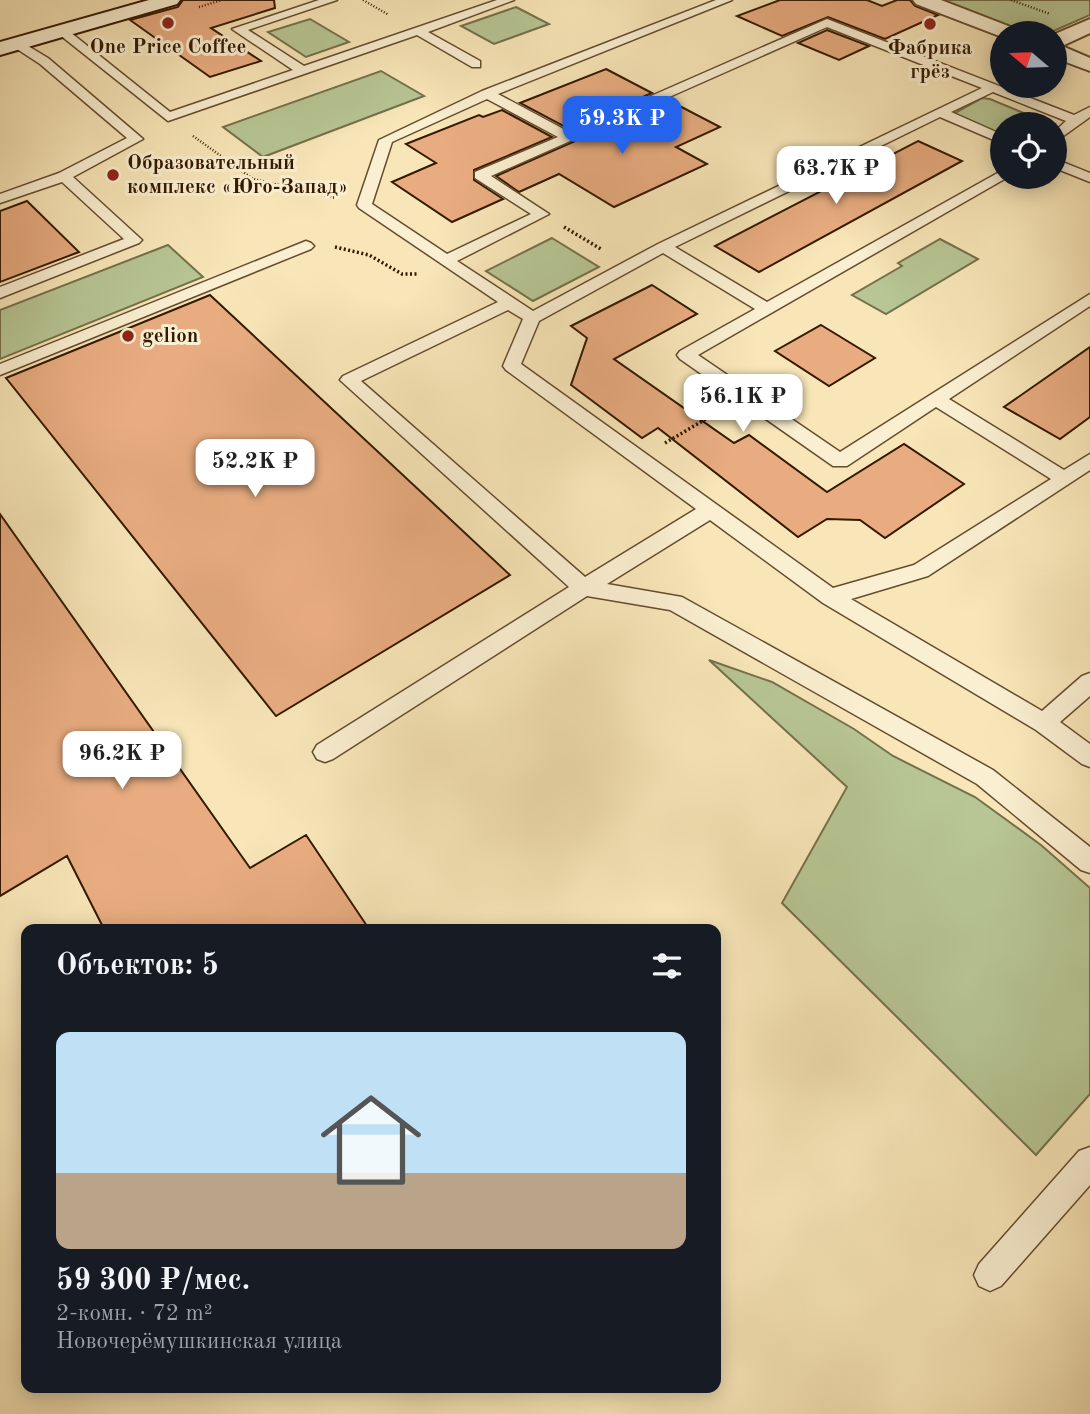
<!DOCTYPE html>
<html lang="ru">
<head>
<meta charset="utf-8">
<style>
  :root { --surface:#171b24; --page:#242831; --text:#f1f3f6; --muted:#9ea1a6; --line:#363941; --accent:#2563eb }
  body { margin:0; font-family:"Old Standard TT",serif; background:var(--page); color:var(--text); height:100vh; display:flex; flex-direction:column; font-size:26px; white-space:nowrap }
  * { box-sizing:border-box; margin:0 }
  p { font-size:23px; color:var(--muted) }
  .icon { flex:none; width:38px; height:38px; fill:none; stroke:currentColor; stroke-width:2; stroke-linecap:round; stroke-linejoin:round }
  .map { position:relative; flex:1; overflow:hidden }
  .side { position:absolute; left:21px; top:924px; width:700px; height:469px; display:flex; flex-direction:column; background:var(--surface); border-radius:14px; box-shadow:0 4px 18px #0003 }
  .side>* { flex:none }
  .needle { width:46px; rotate:289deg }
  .tools { position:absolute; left:990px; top:21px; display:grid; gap:14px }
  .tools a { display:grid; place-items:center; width:77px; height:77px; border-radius:50%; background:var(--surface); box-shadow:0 4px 18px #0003; font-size:35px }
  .price { position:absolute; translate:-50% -60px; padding:0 16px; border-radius:14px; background:#fff; color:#222; font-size:23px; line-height:46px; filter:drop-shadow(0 2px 4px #0008) }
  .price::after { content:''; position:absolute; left:50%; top:42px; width:21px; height:16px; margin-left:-10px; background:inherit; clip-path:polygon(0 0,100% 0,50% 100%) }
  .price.current { background:var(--accent); color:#fff }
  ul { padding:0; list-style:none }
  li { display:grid; align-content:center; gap:14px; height:371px; padding:0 35px }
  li+li { border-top:2px solid var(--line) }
  li span { display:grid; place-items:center; height:217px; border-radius:14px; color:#555 }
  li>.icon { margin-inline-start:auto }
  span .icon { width:126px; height:126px; fill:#fffc; stroke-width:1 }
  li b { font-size:30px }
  h2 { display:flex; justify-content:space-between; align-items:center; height:84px; padding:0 35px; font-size:30px }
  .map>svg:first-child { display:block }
  .green { fill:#b7c694; stroke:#76704a; stroke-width:2 }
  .building { fill:#e8ac80; stroke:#341900; stroke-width:2 }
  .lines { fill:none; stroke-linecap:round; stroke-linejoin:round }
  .service-casing { stroke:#654c2e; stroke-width:3 }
  .tertiary-casing { stroke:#654c2e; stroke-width:4 }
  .secondary-casing { stroke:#341900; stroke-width:4 }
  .path-far1 { stroke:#341900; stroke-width:2.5; stroke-dasharray:1 2; stroke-linecap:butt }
  .path { stroke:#341900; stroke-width:3.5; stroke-dasharray:2 2.5; stroke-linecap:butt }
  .service { fill:#faefd1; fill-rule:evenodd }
  .tertiary { fill:#faefd1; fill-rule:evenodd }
  .secondary { fill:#faefd1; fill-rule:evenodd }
  .poi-dot { fill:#8f2418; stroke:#faefd1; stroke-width:2.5 }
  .labels { text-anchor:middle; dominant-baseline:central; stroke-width:6; stroke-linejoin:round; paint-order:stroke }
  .far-poi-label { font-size:21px; font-weight:bold; fill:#341900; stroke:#faefd1 }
</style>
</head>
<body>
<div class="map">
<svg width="1090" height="1414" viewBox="0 0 1090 1414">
  <rect width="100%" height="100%" fill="#f8e6b8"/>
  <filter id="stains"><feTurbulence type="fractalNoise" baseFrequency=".00286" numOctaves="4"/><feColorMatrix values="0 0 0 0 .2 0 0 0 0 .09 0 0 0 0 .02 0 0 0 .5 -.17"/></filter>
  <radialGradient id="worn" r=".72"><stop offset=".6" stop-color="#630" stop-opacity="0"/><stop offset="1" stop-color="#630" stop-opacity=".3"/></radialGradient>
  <path class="green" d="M939,0H1090V15L1049,33H1023Z
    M516,7L549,24L494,44L461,26Z
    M310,19L349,42L306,57L268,32Z
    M381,71L424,96L263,157L223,127Z
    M982,98L990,99L1050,124H1003V136L953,114Z
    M552,238L599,267L533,301L486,271Z
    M940,239L978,259L886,314L852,295L902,266L898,263Z
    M168,245L203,277L0,359V310Z
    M709,660L772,682L854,729L893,756L975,797L1041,845L1090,888V1094L1036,1155L782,903L847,787Z"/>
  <path class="building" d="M183,0H274L275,8L211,28L261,61L210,77L130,20L178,7Z
    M780,0H867L882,6L897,0H910L915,6L938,15L885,39L828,17L782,36L737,16Z
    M827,30L869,46L839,60L798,43Z
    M606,69L652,93L569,129L520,103Z
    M668,100L720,127L676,147L707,164L614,207L559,174L519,192L496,176Z
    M502,110L552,137L474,170V180L503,199L452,222L392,182L436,163L406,144L479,115L483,117Z
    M918,141L962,161L759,272L715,246Z
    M27,201L79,252L0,282V211Z
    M652,285L697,314L614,359L734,443L749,435L827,492L904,444L964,484L885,538L860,520L827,519L798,537L658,428L642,438L571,385L587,338L571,326Z
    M210,295L510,575L276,716L6,378Z
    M821,325L875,358L829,386L775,351Z
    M1090,347V417L1060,439L1004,407Z
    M0,514L250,868L306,835L369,929H104L67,856L0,896Z"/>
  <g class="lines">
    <g class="service-casing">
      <path id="service" d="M319,0H337L248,30L304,66L497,0H514L428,32L480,61V67H472L417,35L168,121L55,31L65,28L170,112L293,70L232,29Z
        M716,0H732L498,94L569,132L827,19L1074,115L1090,107V117L1055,142V131L1066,121L993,92L951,112L1003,135V144L940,117L675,247L767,302L1003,170V177H1008L698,355L840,452L1090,294V306L949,399L1064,470L1090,454V470L928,576L851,599L1042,711L1082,676L1090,673V696L1060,722L1090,744V767L1082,764L1036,730L823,603L710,520L607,584L682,597L993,770L1090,847V873L1081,870L977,784L670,610L587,596L333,759L325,762L317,759L313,752L317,745L569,587L340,380L343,376L498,302L359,208L357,205L379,140L482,91ZM827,27L982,88L658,244L533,311L457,261L549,214L491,176ZM487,99L558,137L475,172V178L531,214L447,254L372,204L392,142ZM663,253L755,309L680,351L677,355L680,359L833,466H847L936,407L1051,479L914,565L833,588L521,364L539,321ZM508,310L523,319L503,366L506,370L696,509L585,577L361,381Z
        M18,40L48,58L143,139L73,177L142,240L139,243L0,298V287L124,239L62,182L0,203V194L59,173L127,138L40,64L14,47L12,44Z
        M1055,159L1090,173V182L1055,168Z
        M306,241L311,243L314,246L311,249L0,375V364Z
        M1090,1147V1185L1001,1286L990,1291L979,1286L974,1275L979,1264L1079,1151Z"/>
    </g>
    <g class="tertiary-casing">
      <path id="tertiary" d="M913,0H941L1016,29L1019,33H1003L1002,37L916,4Z
        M1090,19V33L1062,46L1090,58V71L1055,58V34Z"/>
    </g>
    <g class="secondary-casing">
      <path id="secondary" d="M149,0H180L177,4L0,55V42Z"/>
    </g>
    <path class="path-far1" d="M363,0L389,15
      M1011,0L1050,14
      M199,7L222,0
      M193,136L253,179L336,198"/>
    <path class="path" d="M564,227L601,249
      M335,247L369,255L402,274H417
      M665,443L718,412"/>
    <use href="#service" class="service"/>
    <use href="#tertiary" class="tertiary"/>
    <use href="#secondary" class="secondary"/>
  </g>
  <g class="poi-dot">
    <circle cx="168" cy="23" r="7"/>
    <circle cx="930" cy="24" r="7"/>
    <circle cx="113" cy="175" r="7"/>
    <circle cx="128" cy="336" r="7"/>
  </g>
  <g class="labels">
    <g class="far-poi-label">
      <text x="168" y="47">One Price Coffee</text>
      <text x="930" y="48">Фабрика<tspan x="930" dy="24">грёз</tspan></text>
      <text x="127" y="163" text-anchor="start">Образовательный<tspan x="127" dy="24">комплекс «Юго-Запад»</tspan></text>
      <text x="142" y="336" text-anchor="start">gelion</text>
    </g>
  </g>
  <rect width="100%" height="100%" filter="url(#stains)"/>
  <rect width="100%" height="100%" fill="url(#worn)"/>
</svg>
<div class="tools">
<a><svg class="needle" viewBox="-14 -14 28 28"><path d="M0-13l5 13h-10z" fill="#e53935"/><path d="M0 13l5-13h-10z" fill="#9ea1a6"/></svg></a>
<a><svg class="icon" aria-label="locate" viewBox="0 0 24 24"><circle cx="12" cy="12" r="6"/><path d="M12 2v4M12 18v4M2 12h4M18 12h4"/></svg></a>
</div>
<b class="price current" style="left:622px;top:156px">59.3K ₽</b>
<b class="price" style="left:836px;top:206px">63.7K ₽</b>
<b class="price" style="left:743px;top:434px">56.1K ₽</b>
<b class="price" style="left:255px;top:499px">52.2K ₽</b>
<b class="price" style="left:122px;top:791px">96.2K ₽</b>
<section class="side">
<h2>Объектов: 5<svg class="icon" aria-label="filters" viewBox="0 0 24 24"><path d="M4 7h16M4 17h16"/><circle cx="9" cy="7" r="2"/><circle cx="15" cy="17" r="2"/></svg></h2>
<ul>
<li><span style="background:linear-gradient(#bfe0f5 65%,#b9a48a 0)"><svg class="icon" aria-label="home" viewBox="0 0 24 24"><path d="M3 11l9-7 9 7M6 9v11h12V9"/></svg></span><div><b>59 300 ₽/мес.</b><p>2-комн. · 72 m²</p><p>Новочерёмушкинская улица</p></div></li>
</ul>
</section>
</div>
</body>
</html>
